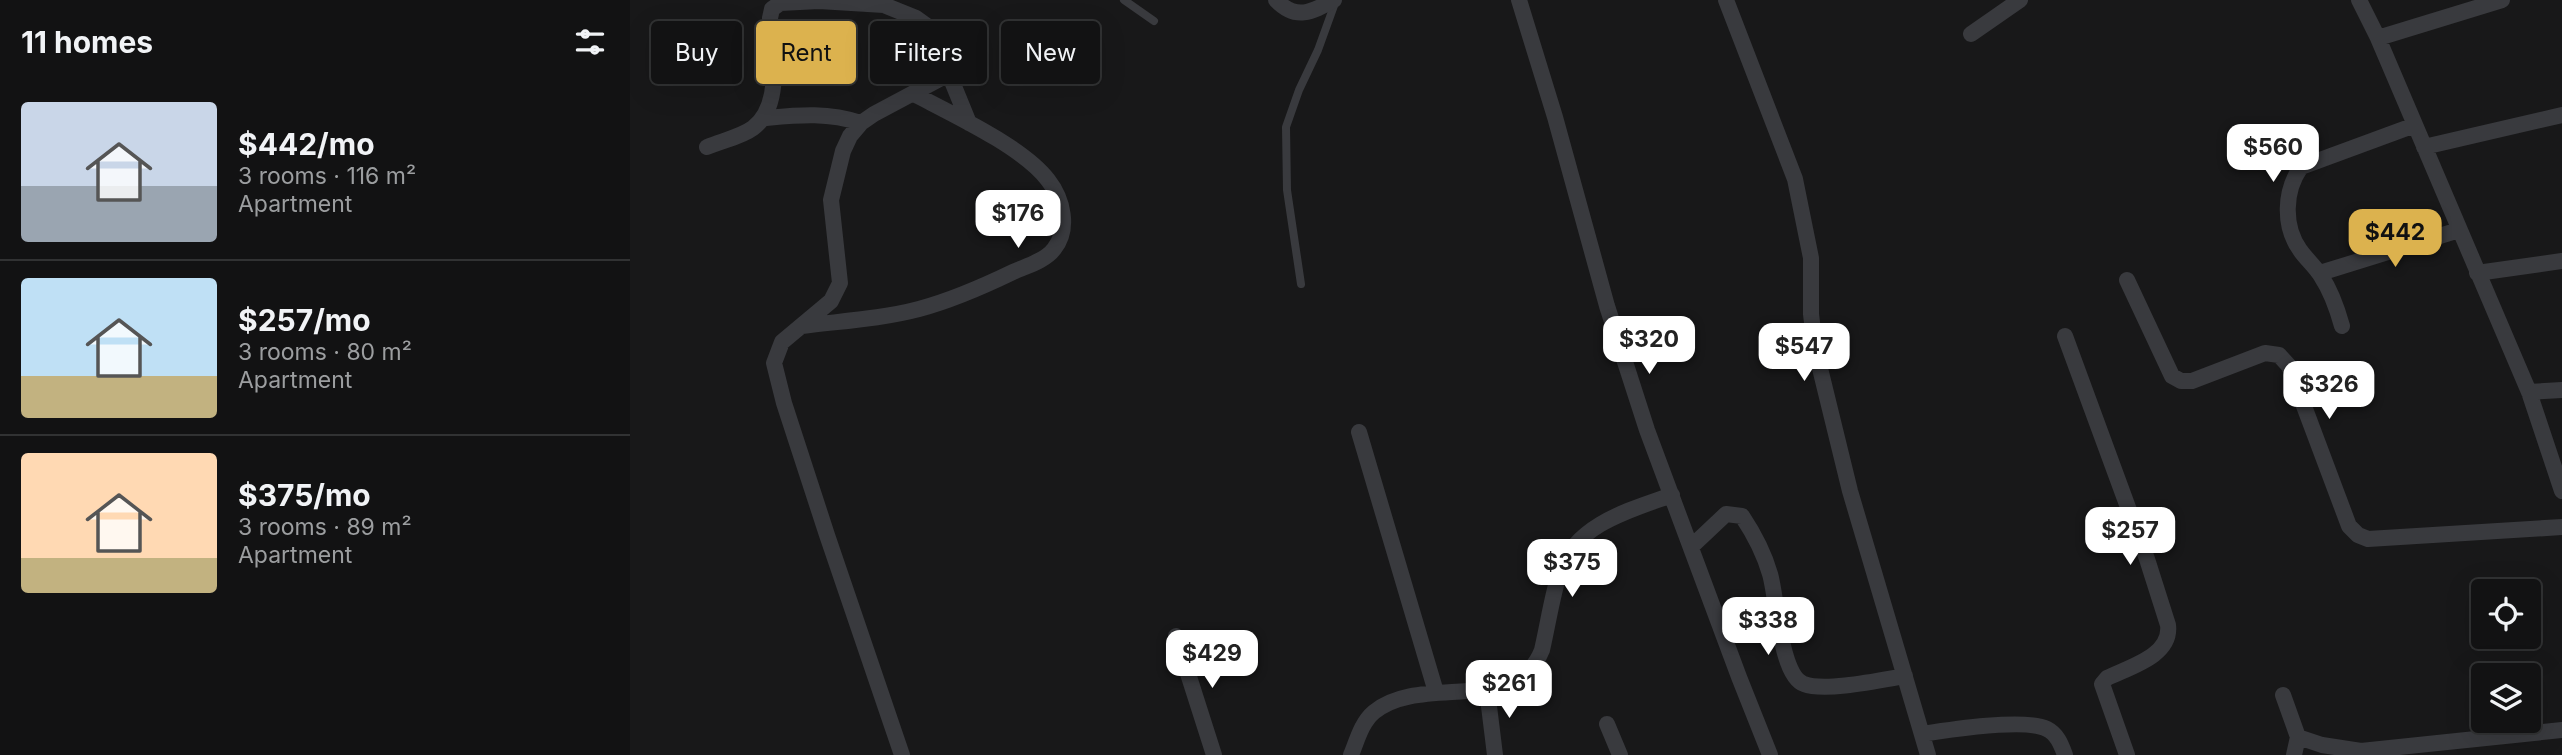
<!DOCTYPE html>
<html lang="en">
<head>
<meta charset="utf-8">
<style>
  :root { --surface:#121213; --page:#1b1b1c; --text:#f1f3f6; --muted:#9c9ea0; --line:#313233; --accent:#dcb24e }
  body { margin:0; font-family:Inter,sans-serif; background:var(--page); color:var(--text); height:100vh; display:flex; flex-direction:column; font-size:26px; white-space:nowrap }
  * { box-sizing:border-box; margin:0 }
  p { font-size:23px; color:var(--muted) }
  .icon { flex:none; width:38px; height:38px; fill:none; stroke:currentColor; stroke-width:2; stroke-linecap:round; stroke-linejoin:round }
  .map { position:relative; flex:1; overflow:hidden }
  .sheet { display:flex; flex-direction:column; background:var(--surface); width:630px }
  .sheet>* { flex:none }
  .top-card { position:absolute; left:21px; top:21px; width:665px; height:63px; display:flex; gap:14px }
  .buttons { position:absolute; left:1841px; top:579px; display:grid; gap:14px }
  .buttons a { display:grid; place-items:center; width:70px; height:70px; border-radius:7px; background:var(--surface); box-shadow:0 7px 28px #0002,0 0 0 2px var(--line); font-size:35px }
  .price { position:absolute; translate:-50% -60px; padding:0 16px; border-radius:14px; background:#fff; color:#222; font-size:23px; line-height:46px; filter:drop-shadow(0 2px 4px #0008) }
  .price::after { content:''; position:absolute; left:50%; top:42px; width:21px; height:16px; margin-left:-10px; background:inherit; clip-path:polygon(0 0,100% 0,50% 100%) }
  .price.selected { background:var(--accent); color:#111 }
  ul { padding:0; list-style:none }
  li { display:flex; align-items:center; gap:21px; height:175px; padding:0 21px }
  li+li { border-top:2px solid var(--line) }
  li span { display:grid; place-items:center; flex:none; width:196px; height:140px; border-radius:7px; color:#555 }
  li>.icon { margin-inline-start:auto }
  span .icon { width:84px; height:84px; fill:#fffc; stroke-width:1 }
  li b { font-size:30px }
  h2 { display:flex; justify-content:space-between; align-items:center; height:84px; padding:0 21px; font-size:30px }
  .tag { padding:0 24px; border-radius:7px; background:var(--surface); box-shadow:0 7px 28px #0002,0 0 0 2px var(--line); font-size:24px; line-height:63px }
  .tag.selected { background:var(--accent); color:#111 }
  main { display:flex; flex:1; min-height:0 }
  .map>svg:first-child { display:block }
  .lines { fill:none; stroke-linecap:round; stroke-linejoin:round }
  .lane { stroke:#393a3e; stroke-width:8 }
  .street { stroke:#393a3e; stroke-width:16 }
</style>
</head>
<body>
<main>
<section class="sheet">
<h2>11 homes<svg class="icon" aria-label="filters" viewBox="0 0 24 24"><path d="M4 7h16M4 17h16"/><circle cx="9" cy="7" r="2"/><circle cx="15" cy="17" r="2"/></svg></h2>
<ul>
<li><span style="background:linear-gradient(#c9d6e8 60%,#9aa5b1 0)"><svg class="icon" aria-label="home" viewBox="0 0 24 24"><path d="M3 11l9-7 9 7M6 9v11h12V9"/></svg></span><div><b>$442/mo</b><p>3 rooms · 116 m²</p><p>Apartment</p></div></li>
<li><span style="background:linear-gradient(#bfe0f5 70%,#c2b280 0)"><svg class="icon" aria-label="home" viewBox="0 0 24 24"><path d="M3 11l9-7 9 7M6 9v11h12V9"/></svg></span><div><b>$257/mo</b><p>3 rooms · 80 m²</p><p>Apartment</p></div></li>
<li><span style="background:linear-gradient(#ffd9b3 75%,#c2b280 0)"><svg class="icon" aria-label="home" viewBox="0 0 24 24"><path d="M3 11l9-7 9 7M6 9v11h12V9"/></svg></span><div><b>$375/mo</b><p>3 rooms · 89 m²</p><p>Apartment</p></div></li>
</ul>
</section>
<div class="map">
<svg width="1932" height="755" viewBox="0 0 1932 755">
  <rect width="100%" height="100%" fill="#181819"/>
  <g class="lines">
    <path class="lane" d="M494,0L524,21
      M671,284L657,190L656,127L669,90L688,50L705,3"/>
    <path class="street" d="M646,0C666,21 682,12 704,0
      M889,0L925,117L977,306L1017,430L1109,677L1140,755
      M1096,0L1165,179L1181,258V314L1185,348L1220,491L1298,755
      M1729,0L1748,38L1899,392L1932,491
      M1341,34L1390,0
      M1748,38L1872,0
      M135,118C169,115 197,112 231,123
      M77,147C91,141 111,137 123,128C153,106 143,50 140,18L142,9L150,3L189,1L254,5L286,18L311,36L319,74L339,123
      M1794,147L1932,115
      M1690,273L1829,230
      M1847,273L1932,261
      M1497,280L1542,376L1551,381H1562L1635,353L1649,355L1659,366L1719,526L1728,535L1738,539L1932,527
      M172,326C211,321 251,319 289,309C319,301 354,286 383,272C396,266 415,261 424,249C440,229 433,199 418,180C393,147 322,114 284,94
      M1712,326C1707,308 1701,291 1691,276C1685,266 1676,259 1670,250C1653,226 1654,191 1671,167L1785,125
      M1435,336L1517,559L1538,625C1542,656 1499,667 1477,678L1472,684L1497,755
      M1899,392L1932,390
      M729,432L806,692
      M1061,547L1096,514L1112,516C1124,534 1134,553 1140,574C1147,597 1150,676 1174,684C1195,692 1251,680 1275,676
      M546,636L584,755
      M857,690L865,755
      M1653,695L1668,737L1692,745L1731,751L1932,730
      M977,724L990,755
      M1292,734C1318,730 1395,718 1417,729C1427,734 1431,744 1435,755
      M272,755L197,535L154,403L144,363L152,342L201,301L210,283L201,200L213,151L220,136L231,123L244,114L319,74
      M721,755C727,741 731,723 744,712C791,673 887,716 912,650C918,624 922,596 930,571C946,524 1000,510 1042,495
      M1664,755L1668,737"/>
  </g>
</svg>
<div class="buttons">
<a><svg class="icon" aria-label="locate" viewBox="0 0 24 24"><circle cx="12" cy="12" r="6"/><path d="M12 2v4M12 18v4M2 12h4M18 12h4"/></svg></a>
<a><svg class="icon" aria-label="layers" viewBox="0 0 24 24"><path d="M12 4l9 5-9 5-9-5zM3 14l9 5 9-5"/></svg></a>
</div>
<b class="price" style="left:1643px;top:184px">$560</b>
<b class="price" style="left:388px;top:250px">$176</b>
<b class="price selected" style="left:1765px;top:269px">$442</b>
<b class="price" style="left:1019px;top:376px">$320</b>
<b class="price" style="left:1174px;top:383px">$547</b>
<b class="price" style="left:1699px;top:421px">$326</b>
<b class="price" style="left:1500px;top:567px">$257</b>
<b class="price" style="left:942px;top:599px">$375</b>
<b class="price" style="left:1138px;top:657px">$338</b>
<b class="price" style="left:582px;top:690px">$429</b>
<b class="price" style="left:879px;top:720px">$261</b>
<div class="top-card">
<a class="tag">Buy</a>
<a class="tag selected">Rent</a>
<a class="tag">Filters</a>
<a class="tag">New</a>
</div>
</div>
</main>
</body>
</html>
